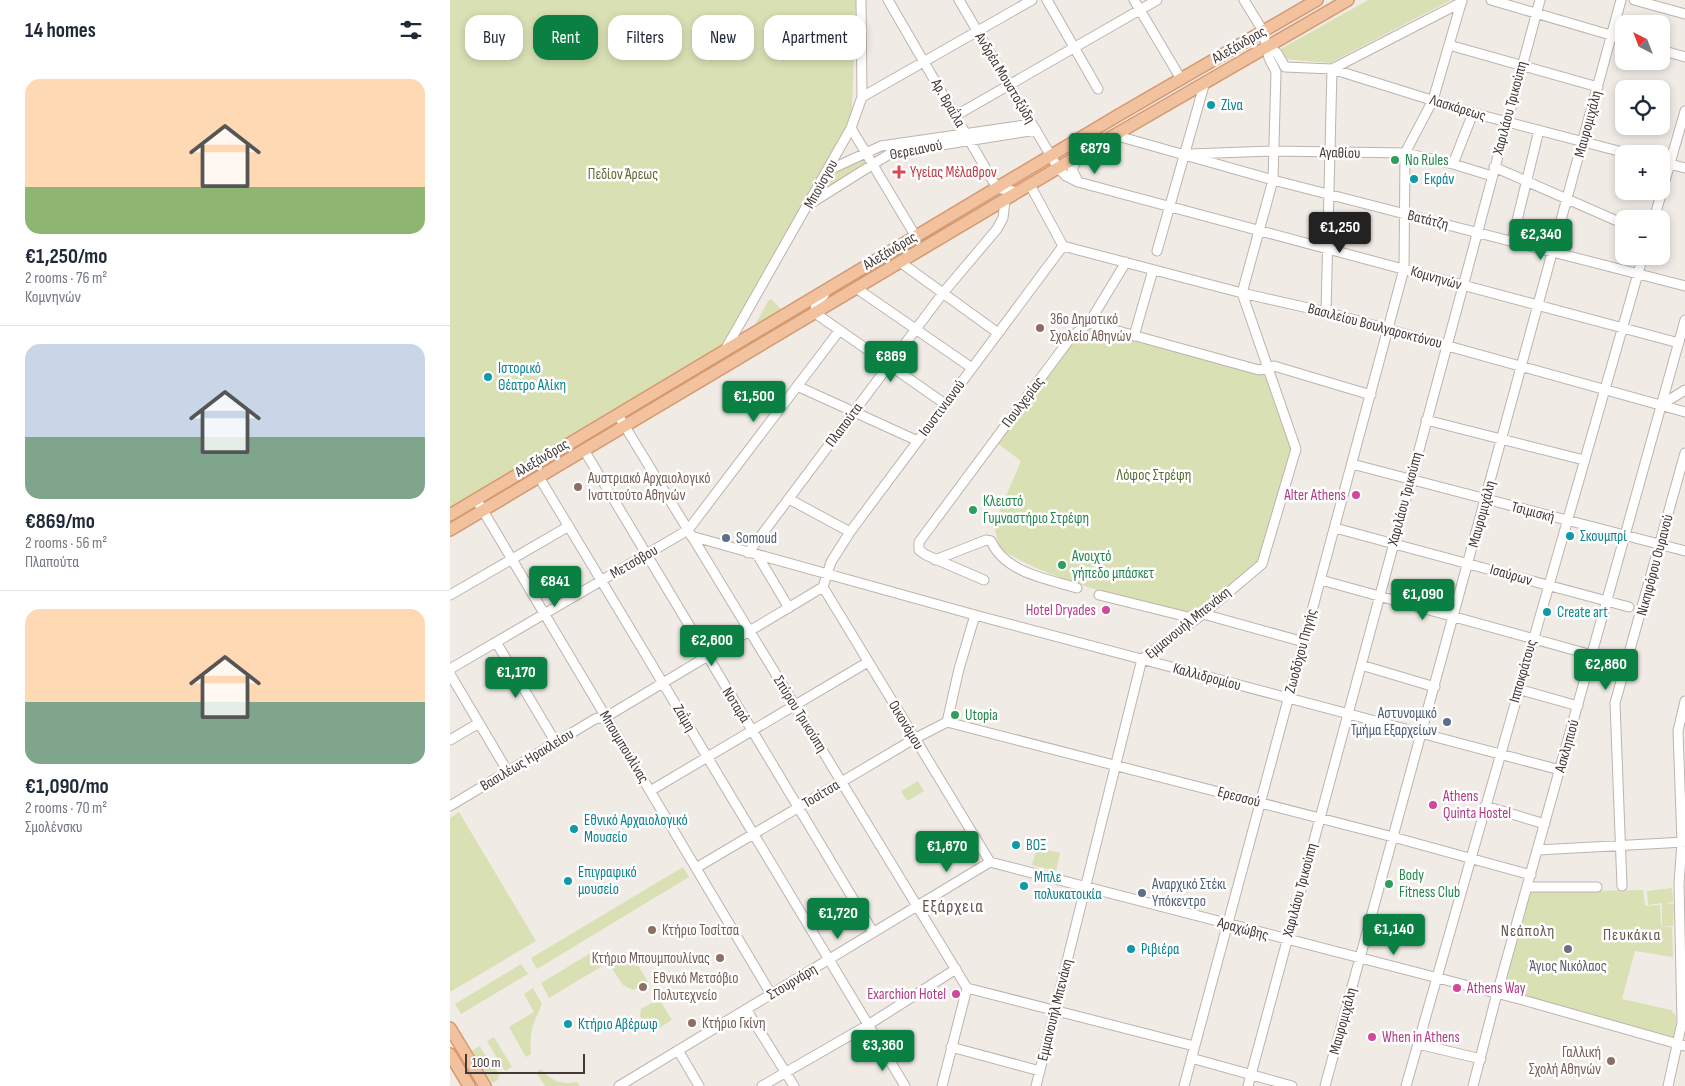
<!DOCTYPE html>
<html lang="en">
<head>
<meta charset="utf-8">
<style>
  :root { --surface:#fff; --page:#f6f6f7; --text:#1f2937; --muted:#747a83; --line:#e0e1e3; --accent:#0b8043 }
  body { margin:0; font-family:"Sofia Sans Condensed",sans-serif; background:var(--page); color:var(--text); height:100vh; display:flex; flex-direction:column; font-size:19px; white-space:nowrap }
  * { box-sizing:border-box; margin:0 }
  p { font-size:16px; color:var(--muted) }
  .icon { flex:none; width:28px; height:28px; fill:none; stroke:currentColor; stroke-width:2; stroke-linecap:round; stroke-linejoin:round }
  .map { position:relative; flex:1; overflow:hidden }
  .sheet { display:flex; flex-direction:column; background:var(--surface); width:450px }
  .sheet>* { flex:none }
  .banner { position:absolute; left:15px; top:15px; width:475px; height:45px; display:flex; gap:10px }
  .needle { width:32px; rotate:318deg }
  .buttons { position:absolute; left:1165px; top:15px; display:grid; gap:10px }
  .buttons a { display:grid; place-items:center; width:55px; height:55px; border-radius:10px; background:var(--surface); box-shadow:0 2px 8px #0003; font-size:25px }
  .scale { position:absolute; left:15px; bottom:12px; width:120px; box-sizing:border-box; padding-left:5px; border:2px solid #433a36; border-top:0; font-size:14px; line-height:18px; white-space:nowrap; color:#433a36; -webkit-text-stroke:4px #fff; paint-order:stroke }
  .price { position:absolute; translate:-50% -42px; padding:0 11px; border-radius:5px; background:var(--accent); color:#fff; font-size:16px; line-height:32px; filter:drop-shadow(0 1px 2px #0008) }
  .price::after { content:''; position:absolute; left:50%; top:30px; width:15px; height:11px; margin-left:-8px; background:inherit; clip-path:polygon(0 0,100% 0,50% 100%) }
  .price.current { background:#222; color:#fff }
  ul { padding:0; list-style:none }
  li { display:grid; align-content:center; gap:10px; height:265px; padding:0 25px }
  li+li { border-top:1px solid var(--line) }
  li span { display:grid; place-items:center; height:155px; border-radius:15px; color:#555 }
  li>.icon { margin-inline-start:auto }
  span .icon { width:90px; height:90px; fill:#fffc; stroke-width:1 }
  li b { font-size:21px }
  h2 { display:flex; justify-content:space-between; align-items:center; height:60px; padding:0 25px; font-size:21px }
  .pill { padding:0 18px; border-radius:15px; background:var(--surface); box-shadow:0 2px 8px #0003; font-size:18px; line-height:45px }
  .pill.current { background:var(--accent); color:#fff }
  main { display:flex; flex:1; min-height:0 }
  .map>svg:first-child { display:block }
  .green { fill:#d9e0b4 }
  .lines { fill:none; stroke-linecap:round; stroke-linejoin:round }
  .minor-casing { stroke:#beb3ad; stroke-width:11 }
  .major-casing { stroke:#d59971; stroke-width:14 }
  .minor { stroke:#fff; stroke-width:9 }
  .major { stroke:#f2c29e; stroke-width:11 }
  .culture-dot { fill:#0f9aa8; stroke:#fff; stroke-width:2 }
  .leisure-dot { fill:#2e9e5b; stroke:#fff; stroke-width:2 }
  .health-dot { fill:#e0444e; stroke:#fff; stroke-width:2 }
  .education-dot { fill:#8d6e63; stroke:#fff; stroke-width:2 }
  .hotel-dot { fill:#d1479c; stroke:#fff; stroke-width:2 }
  .service-dot { fill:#5c6f8a; stroke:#fff; stroke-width:2 }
  .worship-dot { fill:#6b7280; stroke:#fff; stroke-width:2 }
  .labels { text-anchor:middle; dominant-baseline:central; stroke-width:5; stroke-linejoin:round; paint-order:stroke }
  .street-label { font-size:15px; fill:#433a36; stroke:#fff }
  .culture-label { font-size:15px; fill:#0d838f; stroke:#fff; text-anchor:start }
  .leisure-label { font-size:15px; fill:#27864d; stroke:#fff; text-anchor:start }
  .health-label { font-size:15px; fill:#be3a42; stroke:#fff; text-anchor:start }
  .park-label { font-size:15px; fill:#596d31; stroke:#fff }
  .education-label { font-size:15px; fill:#785e54; stroke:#fff; text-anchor:start }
  .hotel-label { font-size:15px; fill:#b23c85; stroke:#fff; text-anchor:end }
  .service-label { font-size:15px; fill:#4e5e75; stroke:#fff; text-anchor:start }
  .worship-label { font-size:15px; fill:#5b616d; stroke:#fff }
  .neighbourhood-label { font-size:16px; letter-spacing:1px; fill:#64554f; stroke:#fff }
  .quarter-label { font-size:18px; letter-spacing:1px; fill:#64554f; stroke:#fff }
</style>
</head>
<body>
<main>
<section class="sheet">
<h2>14 homes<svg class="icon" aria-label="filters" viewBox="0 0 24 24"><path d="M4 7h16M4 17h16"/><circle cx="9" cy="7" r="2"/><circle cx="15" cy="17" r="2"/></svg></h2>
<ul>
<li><span style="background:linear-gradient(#ffd9b3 70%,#8fb573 0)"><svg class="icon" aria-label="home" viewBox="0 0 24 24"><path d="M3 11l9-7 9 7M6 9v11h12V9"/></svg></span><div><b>€1,250/mo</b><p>2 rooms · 76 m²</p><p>Κομνηνών</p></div></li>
<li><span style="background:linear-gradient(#c9d6e8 60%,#7fa58c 0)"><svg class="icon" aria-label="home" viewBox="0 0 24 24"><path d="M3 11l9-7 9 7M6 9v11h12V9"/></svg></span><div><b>€869/mo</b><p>2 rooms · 56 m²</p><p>Πλαπούτα</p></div></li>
<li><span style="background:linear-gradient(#ffd9b3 60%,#7fa58c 0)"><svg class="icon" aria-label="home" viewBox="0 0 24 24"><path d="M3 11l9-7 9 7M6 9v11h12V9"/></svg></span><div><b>€1,090/mo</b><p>2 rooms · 70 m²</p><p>Σμολένσκυ</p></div></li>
</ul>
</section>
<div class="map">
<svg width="1235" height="1086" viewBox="0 0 1235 1086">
  <rect width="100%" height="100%" fill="#f1ebe6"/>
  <path class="green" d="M0,0H406L402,109L397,131L273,350L0,511Z
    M918,0H1001L880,63L834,59L829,50Z
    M414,155L419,163L375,191L386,170Z
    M321,299L335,313L302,331L318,301Z
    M640,330L817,375L843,448L810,559L743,617C681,598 603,583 549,548L544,524L571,461L547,443L620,343Z
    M468,781L474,791L457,801L451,791Z
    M9,812L86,941L0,992V818Z
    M587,847L610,853L606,871L582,865Z
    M233,867L239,877L87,969L81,958Z
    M1222,888L1223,902L1215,903L1224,904L1223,926H1212V903L1198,905L1197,891Z
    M1193,890L1195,906L1210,905L1211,926L1222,927L1223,957L1185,951L1172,999L1221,1010L1226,1016L1225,1038L1053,991L1081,892Z
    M144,951L154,965L99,998L91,983Z
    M182,955L198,982L183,990L173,985L161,967Z
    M71,964L78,974L11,1014L5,1004Z
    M83,988L92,1004C83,1025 79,1031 81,1054L76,1057L59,1027L84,1012L74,994Z
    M209,999L222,1020L201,1033L190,1016L191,1009Z
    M44,1037L62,1067L55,1071L37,1041Z
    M29,1046L49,1074L48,1080L42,1083L22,1051Z
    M91,1069C102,1081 110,1085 127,1082L130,1086H95L86,1072Z"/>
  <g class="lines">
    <g class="minor-casing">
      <path id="minor" d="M438,0L547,188L568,192
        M509,0L608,168L616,176L628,182L1229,343
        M597,0L648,89
        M684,0L731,79
        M1041,0L1174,39
        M1184,0L1235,14
        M817,45L827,53L835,67L882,69L1023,113L1180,154
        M999,45L1148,87
        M1211,50L1235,57
        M412,97L582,0
        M505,116L707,0
        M401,128L466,237
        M664,135L823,180L1235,286
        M740,154L824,151L955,153L1003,164L1042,176
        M1211,162L1235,168
        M1003,164L1023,113
        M1044,167L1174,224
        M379,170L431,146L582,124
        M628,182L622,169L629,156
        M580,185L613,246
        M363,202L441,153L586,130
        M1204,219L1235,111
        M1062,241L1089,130
        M613,246L792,293L876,312L1235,412
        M707,251L755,82
        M450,262L548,333
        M406,288L522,368
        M792,293L823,180L826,72L819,58L813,31L794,0
        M374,295L366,302L365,313L495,404
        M876,312L882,69L1012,2
        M639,323L809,370L824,366L921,395
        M684,336L703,270
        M275,350L401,128L412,97L411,0
        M347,386L468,441
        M1211,405L1235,390
        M168,415L517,988
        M976,420L1134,460
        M134,450L423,932
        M902,464L1235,551
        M89,477L455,1086
        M26,499L321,994
        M339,499L400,532
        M885,528L1179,607
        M241,536L525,615L1110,770
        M298,553L493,293L547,229L553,218L555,200
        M308,556L339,608
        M485,560L536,540L541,541C555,573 598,579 627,588
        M534,580L476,555L469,550V542L622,336L639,323L676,262
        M871,580L1142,655
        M373,587L381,562L400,532L613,246
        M373,587L540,862
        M0,595L119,526
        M649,595L746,619
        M753,614L854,642
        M46,642L106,743
        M911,665L985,687
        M0,669L238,530L389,331
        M0,674L58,772
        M1068,689L1128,706
        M497,722L943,837L1081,875
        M497,722L509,669L525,615
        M0,740L29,723
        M200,791L418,662
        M0,806L145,719L156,717L373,587
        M1035,806L1095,824
        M1088,850L1235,842
        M540,862L1073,1000L1235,1046
        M246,868L464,739L497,722
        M1172,886L1165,703L1235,453
        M1078,887H1147
        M517,988L744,1046
        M296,1009L344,1086
        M1232,1022L1229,884L1232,842L1228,731L1235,701
        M968,1044L1031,1059
        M501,1047L590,1071
        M228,1050L249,1086
        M741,1058L842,1086
        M169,1086L540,862
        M312,1086L418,1025L506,969
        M492,1086L517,988
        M586,1086L692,659L753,614L812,564L846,449L792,293
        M734,1086L954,269L955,153L983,100L1012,0
        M798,1086L1090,0
        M875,1086L1171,0
        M956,1086L1193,256
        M1023,1086L1045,1001L1235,320
        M1218,1086L1233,1018"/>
    </g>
    <g class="major-casing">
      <path id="major" d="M0,515L667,116L867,0
        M0,530L618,162L898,0
        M0,1028L35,1086
        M0,1054L19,1086"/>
    </g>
    <use href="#minor" class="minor"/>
    <use href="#major" class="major"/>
  </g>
  <g class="culture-dot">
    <circle cx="761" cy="105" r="5"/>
    <circle cx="964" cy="179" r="5"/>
    <circle cx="38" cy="377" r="5"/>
    <circle cx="1120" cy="536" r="5"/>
    <circle cx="1097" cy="612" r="5"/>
    <circle cx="124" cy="829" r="5"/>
    <circle cx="566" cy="845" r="5"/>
    <circle cx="118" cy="881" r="5"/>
    <circle cx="574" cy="886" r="5"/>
    <circle cx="681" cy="949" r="5"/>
    <circle cx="118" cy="1024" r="5"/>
  </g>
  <g class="leisure-dot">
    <circle cx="945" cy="160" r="5"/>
    <circle cx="523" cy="510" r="5"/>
    <circle cx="612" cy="565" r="5"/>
    <circle cx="505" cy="715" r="5"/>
    <circle cx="939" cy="884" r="5"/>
  </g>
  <path class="health-dot" d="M446.5 164.5h5v5h5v5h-5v5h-5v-5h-5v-5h5z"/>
  <g class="education-dot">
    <circle cx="590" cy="328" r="5"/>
    <circle cx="128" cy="487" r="5"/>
    <circle cx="202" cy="930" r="5"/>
    <circle cx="270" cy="958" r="5"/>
    <circle cx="193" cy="987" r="5"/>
    <circle cx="242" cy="1023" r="5"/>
    <circle cx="1161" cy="1061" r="5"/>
  </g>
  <g class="hotel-dot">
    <circle cx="906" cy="495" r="5"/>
    <circle cx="656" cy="610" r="5"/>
    <circle cx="983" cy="805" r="5"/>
    <circle cx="1007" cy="988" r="5"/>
    <circle cx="506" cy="994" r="5"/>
    <circle cx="922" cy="1037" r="5"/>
  </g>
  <g class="service-dot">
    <circle cx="276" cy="538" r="5"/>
    <circle cx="997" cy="722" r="5"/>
    <circle cx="692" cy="893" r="5"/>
  </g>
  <circle class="worship-dot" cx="1118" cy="949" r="5"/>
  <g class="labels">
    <g class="street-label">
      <text transform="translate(789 45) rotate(-30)">Αλεξάνδρας</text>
      <text transform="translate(555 78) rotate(59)">Ανδρέα Μουστοξύδη</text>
      <text transform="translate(498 103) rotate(60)">Αρ. Βραΐλα</text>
      <text transform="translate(1008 108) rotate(17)">Λασκάρεως</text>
      <text transform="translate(1060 108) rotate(-75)">Χαριλάου Τρικούπη</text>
      <text transform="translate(1138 124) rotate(-75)">Μαυρομιχάλη</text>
      <text transform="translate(466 150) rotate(-11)">Θερειανού</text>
      <text transform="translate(890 153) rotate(1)">Αγαθίου</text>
      <text transform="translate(371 184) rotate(-61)">Μπούσγου</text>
      <text transform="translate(978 220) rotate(14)">Βατάτζη</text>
      <text transform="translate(440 251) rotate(-31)">Αλεξάνδρας</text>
      <text transform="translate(986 278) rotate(16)">Κομνηνών</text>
      <text transform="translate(925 326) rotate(15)">Βασιλείου Βουλγαροκτόνου</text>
      <text transform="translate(573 402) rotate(-53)">Πουλχερίας</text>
      <text transform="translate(492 408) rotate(-53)">Ιουστινιανού</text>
      <text transform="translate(394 425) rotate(-53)">Πλαπούτα</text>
      <text transform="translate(92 458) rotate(-31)">Αλεξάνδρας</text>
      <text transform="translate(955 499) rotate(-75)">Χαριλάου Τρικούπη</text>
      <text transform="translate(1083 512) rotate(15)">Τσιμισκή</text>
      <text transform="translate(1032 514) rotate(-75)">Μαυρομιχάλη</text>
      <text transform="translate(184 562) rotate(-30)">Μετσόβου</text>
      <text transform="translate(1205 565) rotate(-75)">Νικηφόρου Ουρανού</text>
      <text transform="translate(1061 575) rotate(16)">Ισαύρων</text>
      <text transform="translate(738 623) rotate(-39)">Εμμανουήλ Μπενάκη</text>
      <text transform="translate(851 651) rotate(-75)">Ζωοδόχου Πηγής</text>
      <text transform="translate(1073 671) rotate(-74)">Ιπποκράτους</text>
      <text transform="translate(757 677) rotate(15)">Καλλιδρομίου</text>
      <text transform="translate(286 705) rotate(58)">Νοταρά</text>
      <text transform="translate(350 714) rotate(58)">Σπύρου Τρικούπη</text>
      <text transform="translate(234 718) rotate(59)">Ζαΐμη</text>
      <text transform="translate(456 725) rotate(59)">Οικονόμου</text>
      <text transform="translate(1117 746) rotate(-74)">Ασκληπιού</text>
      <text transform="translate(174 747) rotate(59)">Μπουμπουλίνας</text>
      <text transform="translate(77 760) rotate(-31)">Βασιλέως Ηρακλείου</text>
      <text transform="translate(371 794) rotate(-31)">Τοσίτσα</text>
      <text transform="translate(789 797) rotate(15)">Ερεσσού</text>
      <text transform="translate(850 890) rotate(-75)">Χαριλάου Τρικούπη</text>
      <text transform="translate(793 929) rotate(15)">Αραχώβης</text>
      <text transform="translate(342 982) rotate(-31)">Στουρνάρη</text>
      <text transform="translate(605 1010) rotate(-76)">Εμμανουήλ Μπενάκη</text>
      <text transform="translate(893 1021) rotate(-75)">Μαυρομιχάλη</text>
    </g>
    <g class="culture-label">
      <text x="771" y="105">Ζίνα</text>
      <text x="974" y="179">Εκράν</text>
      <text x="48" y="368">Ιστορικό<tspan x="48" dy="17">Θέατρο Αλίκη</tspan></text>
      <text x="1130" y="536">Σκουμπρί</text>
      <text x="1107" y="612">Create art</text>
      <text x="134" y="820">Εθνικό Αρχαιολογικό<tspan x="134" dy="17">Μουσείο</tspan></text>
      <text x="576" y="845">ΒΟΞ</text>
      <text x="128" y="872">Επιγραφικό<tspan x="128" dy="17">μουσείο</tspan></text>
      <text x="584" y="877">Μπλε<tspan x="584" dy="17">πολυκατοικία</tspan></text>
      <text x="691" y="949">Ριβιέρα</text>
      <text x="128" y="1024">Κτήριο Αβέρωφ</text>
    </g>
    <g class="leisure-label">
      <text x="955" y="160">No Rules</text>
      <text x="533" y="501">Κλειστό<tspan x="533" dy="17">Γυμναστήριο Στρέφη</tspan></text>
      <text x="622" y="556">Ανοιχτό<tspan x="622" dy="17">γήπεδο μπάσκετ</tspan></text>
      <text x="515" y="715">Utopia</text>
      <text x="949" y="875">Body<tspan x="949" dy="17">Fitness Club</tspan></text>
    </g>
    <g class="health-label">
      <text x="460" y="172">Υγείας Μέλαθρον</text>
    </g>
    <g class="park-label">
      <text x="173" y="174">Πεδίον Άρεως</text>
      <text x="704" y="475">Λόφος Στρέφη</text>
    </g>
    <g class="education-label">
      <text x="600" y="319">36ο Δημοτικό<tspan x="600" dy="17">Σχολείο Αθηνών</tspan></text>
      <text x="138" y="478">Αυστριακό Αρχαιολογικό<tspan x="138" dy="17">Ινστιτούτο Αθηνών</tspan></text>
      <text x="212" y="930">Κτήριο Τοσίτσα</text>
      <text x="260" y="958" text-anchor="end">Κτήριο Μπουμπουλίνας</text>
      <text x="203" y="978">Εθνικό Μετσόβιο<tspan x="203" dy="17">Πολυτεχνείο</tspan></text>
      <text x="252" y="1023">Κτήριο Γκίνη</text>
      <text x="1151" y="1052" text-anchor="end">Γαλλική<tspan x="1151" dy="17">Σχολή Αθηνών</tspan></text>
    </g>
    <g class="hotel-label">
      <text x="896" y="495">Alter Athens</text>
      <text x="646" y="610">Hotel Dryades</text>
      <text x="993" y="796" text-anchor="start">Athens<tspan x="993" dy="17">Quinta Hostel</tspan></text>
      <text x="1017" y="988" text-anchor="start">Athens Way</text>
      <text x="496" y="994">Exarchion Hotel</text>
      <text x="932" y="1037" text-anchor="start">When in Athens</text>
    </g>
    <g class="service-label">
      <text x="286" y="538">Somoud</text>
      <text x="987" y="713" text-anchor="end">Αστυνομικό<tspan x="987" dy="17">Τμήμα Εξαρχείων</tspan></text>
      <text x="702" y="884">Αναρχικό Στέκι<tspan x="702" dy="17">Υπόκεντρο</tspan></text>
    </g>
    <g class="worship-label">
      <text x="1118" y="966">Άγιος Νικόλαος</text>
    </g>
    <g class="neighbourhood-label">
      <text x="1078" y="931">Νεάπολη</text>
      <text x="1182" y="935">Πευκάκια</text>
    </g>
    <g class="quarter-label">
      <text x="503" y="906">Εξάρχεια</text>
    </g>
  </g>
</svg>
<div class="buttons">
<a><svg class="needle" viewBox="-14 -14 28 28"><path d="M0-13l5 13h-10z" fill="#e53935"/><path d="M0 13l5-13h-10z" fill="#747a83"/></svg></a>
<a><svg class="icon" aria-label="locate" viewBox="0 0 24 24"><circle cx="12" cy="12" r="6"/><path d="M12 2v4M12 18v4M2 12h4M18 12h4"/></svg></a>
<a>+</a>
<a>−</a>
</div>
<div class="scale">100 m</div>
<b class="price" style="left:645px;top:175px">€879</b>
<b class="price current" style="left:890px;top:254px">€1,250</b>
<b class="price" style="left:1091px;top:261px">€2,340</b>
<b class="price" style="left:441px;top:383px">€869</b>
<b class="price" style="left:304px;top:423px">€1,500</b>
<b class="price" style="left:105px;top:608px">€841</b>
<b class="price" style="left:973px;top:621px">€1,090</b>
<b class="price" style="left:262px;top:667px">€2,600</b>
<b class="price" style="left:1156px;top:691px">€2,860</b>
<b class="price" style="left:66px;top:699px">€1,170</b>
<b class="price" style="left:497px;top:873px">€1,670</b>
<b class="price" style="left:388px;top:940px">€1,720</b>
<b class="price" style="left:944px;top:956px">€1,140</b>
<b class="price" style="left:433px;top:1072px">€3,360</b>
<div class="banner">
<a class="pill">Buy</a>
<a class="pill current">Rent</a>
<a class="pill">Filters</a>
<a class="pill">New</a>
<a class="pill">Apartment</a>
</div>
</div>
</main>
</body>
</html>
